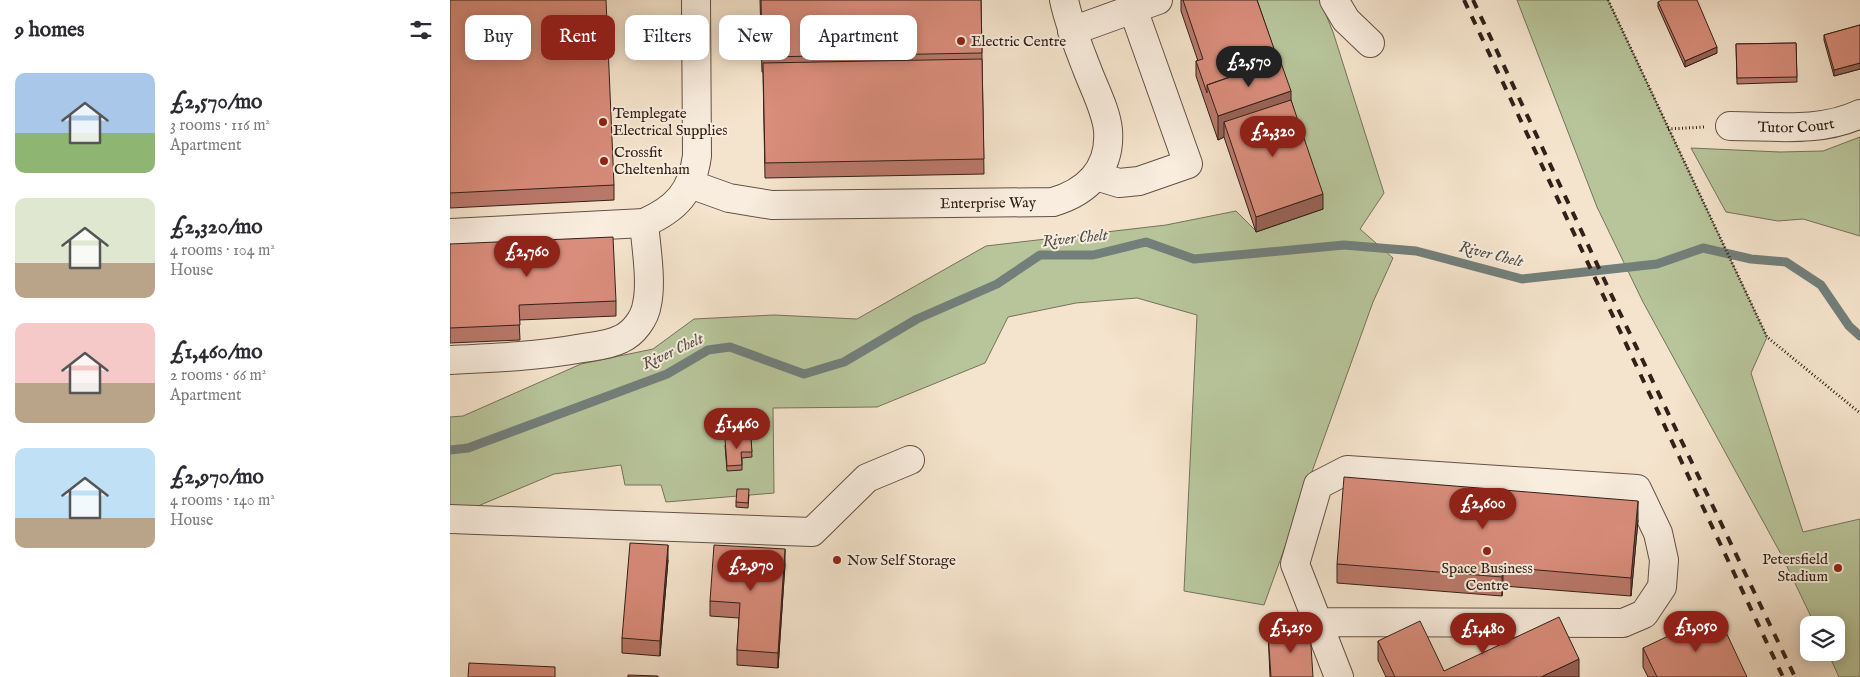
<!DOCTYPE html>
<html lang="en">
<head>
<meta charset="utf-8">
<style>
  :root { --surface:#fff; --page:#f7f7f7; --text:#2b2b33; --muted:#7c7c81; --accent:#8f2418 }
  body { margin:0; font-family:"IM FELL English",serif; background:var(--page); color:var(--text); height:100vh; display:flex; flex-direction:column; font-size:19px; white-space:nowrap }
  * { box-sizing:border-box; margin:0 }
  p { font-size:16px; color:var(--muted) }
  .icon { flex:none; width:28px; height:28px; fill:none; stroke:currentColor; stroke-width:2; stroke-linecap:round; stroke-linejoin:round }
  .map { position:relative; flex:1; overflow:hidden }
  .panel { display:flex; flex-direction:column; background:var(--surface); width:450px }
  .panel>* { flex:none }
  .banner { position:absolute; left:15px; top:15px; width:475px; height:45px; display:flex; gap:10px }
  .buttons { position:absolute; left:1350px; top:616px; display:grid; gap:10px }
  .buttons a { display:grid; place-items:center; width:45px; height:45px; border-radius:10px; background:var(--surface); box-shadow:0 2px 12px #0003; font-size:25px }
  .price { position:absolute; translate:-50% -42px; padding:0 11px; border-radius:18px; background:var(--accent); color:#fff; font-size:16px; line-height:32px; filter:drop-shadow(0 1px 2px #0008) }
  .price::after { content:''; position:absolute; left:50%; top:30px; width:15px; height:11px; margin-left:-8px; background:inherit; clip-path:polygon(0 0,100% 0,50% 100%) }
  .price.current { background:#222; color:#fff }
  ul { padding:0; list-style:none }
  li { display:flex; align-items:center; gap:15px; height:125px; padding:0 15px }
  li span { display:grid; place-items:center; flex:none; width:140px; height:100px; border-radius:10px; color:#555 }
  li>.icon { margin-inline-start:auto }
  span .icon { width:60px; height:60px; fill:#fffc; stroke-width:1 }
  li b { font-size:21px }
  h2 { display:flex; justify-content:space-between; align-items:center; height:60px; padding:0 15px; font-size:21px }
  .chip { padding:0 18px; border-radius:10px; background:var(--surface); box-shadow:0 2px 12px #0003; font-size:18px; line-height:45px }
  .chip.current { background:var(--accent); color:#fff }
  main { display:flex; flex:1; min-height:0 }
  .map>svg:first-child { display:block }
  .green { fill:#b8c59b; stroke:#75725a }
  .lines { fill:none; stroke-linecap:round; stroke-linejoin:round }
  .stream { stroke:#727f7b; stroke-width:9 }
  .minor-casing { stroke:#635146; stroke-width:30 }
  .path { stroke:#322019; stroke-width:3; stroke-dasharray:1 2.5; stroke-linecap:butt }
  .minor { stroke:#f8edde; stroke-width:28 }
  .rail { stroke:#322019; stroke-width:4; stroke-dasharray:9 9; stroke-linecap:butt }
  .wall { fill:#bb796b; stroke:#322019 }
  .shaded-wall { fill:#986357; stroke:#322019 }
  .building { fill:#d98d7c; stroke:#322019 }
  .poi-dot { fill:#8f2418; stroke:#f8edde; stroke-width:2 }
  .labels { text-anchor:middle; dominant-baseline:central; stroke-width:4; stroke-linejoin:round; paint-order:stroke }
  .poi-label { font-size:15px; fill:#322019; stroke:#f8edde; text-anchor:start }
  .street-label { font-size:15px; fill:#322019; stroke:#f8edde }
  .water-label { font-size:16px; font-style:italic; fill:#524f4a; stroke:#f8edde }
</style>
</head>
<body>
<main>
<section class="panel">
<h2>9 homes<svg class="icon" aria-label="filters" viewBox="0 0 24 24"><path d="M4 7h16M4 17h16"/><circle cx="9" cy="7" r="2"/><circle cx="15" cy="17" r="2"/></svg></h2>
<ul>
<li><span style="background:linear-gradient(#a9c7e8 60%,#8fb573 0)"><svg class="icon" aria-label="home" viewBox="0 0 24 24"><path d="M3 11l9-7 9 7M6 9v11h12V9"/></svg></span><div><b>£2,570/mo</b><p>3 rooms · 116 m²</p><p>Apartment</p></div></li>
<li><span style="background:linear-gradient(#dfe7d0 65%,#b9a48a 0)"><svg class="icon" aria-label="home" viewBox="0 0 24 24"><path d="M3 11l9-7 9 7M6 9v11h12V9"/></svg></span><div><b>£2,320/mo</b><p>4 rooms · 104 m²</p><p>House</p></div></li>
<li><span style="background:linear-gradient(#f6c9c9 60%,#b9a48a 0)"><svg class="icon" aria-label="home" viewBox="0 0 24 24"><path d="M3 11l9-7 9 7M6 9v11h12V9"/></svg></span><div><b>£1,460/mo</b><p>2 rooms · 66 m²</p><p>Apartment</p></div></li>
<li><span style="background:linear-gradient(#bfe0f5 70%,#b9a48a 0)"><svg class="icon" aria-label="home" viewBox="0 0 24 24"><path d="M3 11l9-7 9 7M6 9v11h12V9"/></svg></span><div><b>£2,970/mo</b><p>4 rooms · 140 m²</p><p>House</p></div></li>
</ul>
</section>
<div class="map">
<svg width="1410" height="677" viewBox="0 0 1410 677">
  <rect width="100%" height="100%" fill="#f5e4cd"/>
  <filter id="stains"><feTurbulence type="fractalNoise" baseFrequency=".004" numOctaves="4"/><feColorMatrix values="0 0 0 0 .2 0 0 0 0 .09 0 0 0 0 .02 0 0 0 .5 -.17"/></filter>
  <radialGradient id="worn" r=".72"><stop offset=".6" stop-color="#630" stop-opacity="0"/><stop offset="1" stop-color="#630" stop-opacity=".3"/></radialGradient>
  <path class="green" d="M802,0H870L883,32L934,193L910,229L943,258L923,302L814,605L734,591L747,315L687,298L626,303L558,317L535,363L427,407L323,408L324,493L216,502L211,485H175L171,465L104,474L28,506H0V417L13,416L131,364L203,349L244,319L324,315L407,319L536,246L716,225L786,211L807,232Z
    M1067,0H1158L1317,337L1301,373L1353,532L1410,519V677H1389L1378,653L1386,652V625H1365L1332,556L1193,302L1147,207Z
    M1410,137V236L1353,219L1328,221L1276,212L1241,148L1330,152L1373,151Z"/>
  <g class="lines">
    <path class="stream" d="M0,450L18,448L217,374L258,350L280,347L354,374L394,362L467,319L547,284L590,255H643L696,242L744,259L894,245L966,251L1072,279L1207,264L1253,248L1301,259L1336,262L1371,285L1399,326L1410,336"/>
    <g class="minor-casing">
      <g id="minor">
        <path d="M884,0L896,20L920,43"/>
        <path d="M683,9L708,0"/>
        <path d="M622,31L683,9L738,164L689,181L669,183L646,176"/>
        <path id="s1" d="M1280,126C1324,126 1370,133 1410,114"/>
        <path id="s2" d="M240,184L279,198L322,205L603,202C637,192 661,169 658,130C656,110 644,88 637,69C628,46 619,24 614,0"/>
        <path d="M0,233L194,223C226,209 242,192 247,156L246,0"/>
        <path d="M0,360C45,358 89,356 133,348C146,346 159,345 171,339C184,333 195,318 197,304C202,282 196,246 194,223"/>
        <path d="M0,519L362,532L417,478L460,460"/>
        <path d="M867,622L1173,623L1194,614L1212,587L1214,560L1208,533L1187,489L897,470L868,485L845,564L889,677"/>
      </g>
    </g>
    <path class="path" d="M1158,0L1317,337L1410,413
      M1218,129L1255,127"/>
    <use href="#minor" class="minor"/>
    <path class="rail" d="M1014,0L1333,677
      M1023,0L1169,311L1345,677"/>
  </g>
  <path class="wall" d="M0,0L164,185V200L0,208Z
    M310,0H531L534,174L315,178L313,72H312Z
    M731,0H807L841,100L873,209L806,232L774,137L768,140L746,76V61H748L731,11Z
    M1208,2L1267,53L1235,67L1208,7Z
    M1410,25V69L1384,76L1374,40V35Z
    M1346,43L1347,82L1287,84L1286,44Z
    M0,244L166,301V316L69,320L70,340L0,343Z
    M301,438L302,457L292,458V470L277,471L275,445Z
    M299,495L298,508L286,507V502Z
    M1188,520L1181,596L1053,586L1052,596L887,583V564Z
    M218,560L210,656L172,653V638Z
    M335,564L328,668L287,665V650L289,618L260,616V601Z
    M818,632L863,677H820Z
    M928,641L994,671L1129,677H936L928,660Z
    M1193,648L1297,677H1198L1193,667Z"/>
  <path class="shaded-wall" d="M1267,47V53L1235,67V61Z
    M1410,63V69L1384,76V70Z
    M841,91V115L774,122V137L768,140V116Z
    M873,194V209L806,232V217Z
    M1188,501V520L1181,596V578Z
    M218,545V560L210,656V641Z
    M335,549V564L328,668V653Z
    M1053,567V586L1052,596V577Z
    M1129,659V677H1091Z"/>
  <path class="building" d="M0,0H156L164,185L0,193Z
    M311,0H531L532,53L312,57Z
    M733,0H807L828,60L757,85V93L746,61L753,59Z
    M1212,0H1247L1267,47L1235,61L1208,2Z
    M1410,25V63L1384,70L1374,35Z
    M1346,43L1347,77L1287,78L1286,44Z
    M532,59L534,159L315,163L313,63Z
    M830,60L841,91L768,116L757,85Z
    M841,100L873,194L806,217L774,122Z
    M163,237L166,301L69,305L70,325L0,328V244Z
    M301,438L302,452H291L292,465L277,466L275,439Z
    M894,477L1188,501L1181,578L1053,567L1052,577L887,564Z
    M287,489H299L298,503L286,502Z
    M180,543L218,545L210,641L172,638Z
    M264,545L335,549L328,653L287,650L290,603L260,601Z
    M1267,613L1297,677H1207L1193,648Z
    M1109,617L1129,659L1091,677H945L928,641L970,621L994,671Z
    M860,630L863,677H821L818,632Z
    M19,663L105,667V677H18Z
    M178,675L208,676V677H178Z"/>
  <g class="poi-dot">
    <circle cx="511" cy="41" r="5"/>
    <circle cx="153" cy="122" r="5"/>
    <circle cx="154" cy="161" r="5"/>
    <circle cx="1037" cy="551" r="5"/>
    <circle cx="387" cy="560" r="5"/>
    <circle cx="1388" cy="568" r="5"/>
  </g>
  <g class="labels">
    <g class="poi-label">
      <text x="521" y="41">Electric Centre</text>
      <text x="163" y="113">Templegate<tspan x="163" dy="17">Electrical Supplies</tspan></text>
      <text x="164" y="152">Crossfit<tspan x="164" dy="17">Cheltenham</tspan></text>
      <text x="1378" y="559" text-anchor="end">Petersfield<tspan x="1378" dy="17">Stadium</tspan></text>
      <text x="397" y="560">Now Self Storage</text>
      <text x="1037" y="568" text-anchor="middle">Space Business<tspan x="1037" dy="17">Centre</tspan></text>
    </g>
    <g class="street-label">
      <text stroke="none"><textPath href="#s1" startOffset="66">Tutor Court</textPath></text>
      <text stroke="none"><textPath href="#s2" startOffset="301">Enterprise Way</textPath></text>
    </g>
    <g class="water-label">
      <text transform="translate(625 239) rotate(-6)">River Chelt</text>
      <text transform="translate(1041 255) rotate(14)">River Chelt</text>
      <text transform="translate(223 352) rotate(-25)">River Chelt</text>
    </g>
  </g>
  <rect width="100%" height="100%" filter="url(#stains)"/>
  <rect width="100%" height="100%" fill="url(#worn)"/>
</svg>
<div class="buttons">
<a><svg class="icon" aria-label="layers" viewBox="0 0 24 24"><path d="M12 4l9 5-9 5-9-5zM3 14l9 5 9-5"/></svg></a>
</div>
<b class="price current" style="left:799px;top:88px">£2,570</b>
<b class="price" style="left:823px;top:158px">£2,320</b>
<b class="price" style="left:77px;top:278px">£2,760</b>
<b class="price" style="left:287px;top:450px">£1,460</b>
<b class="price" style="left:1033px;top:530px">£2,600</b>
<b class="price" style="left:301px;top:592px">£2,970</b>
<b class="price" style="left:1246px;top:653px">£1,050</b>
<b class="price" style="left:841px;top:654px">£1,250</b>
<b class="price" style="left:1033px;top:655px">£1,480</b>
<div class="banner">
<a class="chip">Buy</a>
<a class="chip current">Rent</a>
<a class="chip">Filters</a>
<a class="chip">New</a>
<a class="chip">Apartment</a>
</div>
</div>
</main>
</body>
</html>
